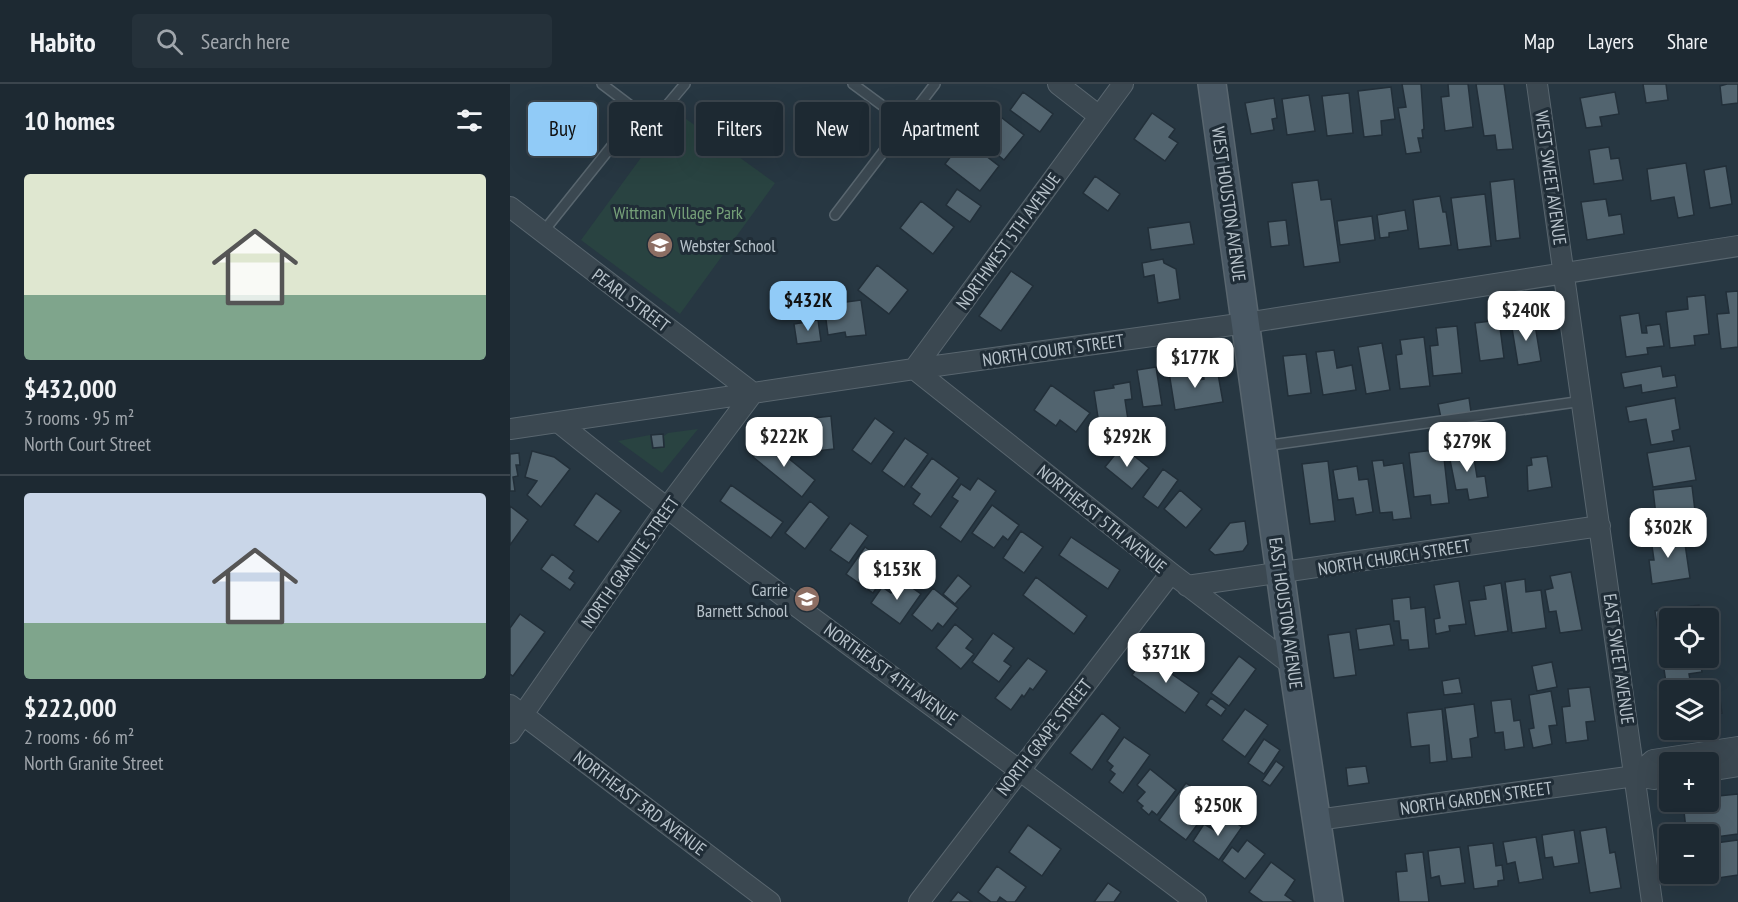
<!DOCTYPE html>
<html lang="en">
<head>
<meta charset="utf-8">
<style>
  :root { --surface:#1d2932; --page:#25313a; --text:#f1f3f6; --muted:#a0a6ac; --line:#3b454d; --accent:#91cbf7 }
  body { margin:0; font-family:"PT Sans Narrow",sans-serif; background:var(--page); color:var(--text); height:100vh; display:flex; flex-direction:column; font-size:22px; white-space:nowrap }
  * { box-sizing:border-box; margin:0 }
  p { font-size:20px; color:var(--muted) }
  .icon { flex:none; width:33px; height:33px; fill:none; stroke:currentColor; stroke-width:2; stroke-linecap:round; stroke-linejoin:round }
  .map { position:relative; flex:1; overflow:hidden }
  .panel { display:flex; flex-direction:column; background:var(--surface); width:510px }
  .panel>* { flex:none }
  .top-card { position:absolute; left:18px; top:18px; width:570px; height:54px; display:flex; gap:12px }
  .buttons { position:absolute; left:1149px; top:524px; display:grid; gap:12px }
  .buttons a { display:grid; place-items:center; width:60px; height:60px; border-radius:6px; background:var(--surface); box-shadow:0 6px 24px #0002,0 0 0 2px var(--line); font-size:30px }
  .price { position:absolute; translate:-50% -51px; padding:0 14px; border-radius:12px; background:#fff; color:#222; font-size:20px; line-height:39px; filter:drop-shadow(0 2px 3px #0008) }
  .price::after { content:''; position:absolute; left:50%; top:36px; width:18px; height:14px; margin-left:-9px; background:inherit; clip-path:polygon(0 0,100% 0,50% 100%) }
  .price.current { background:var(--accent); color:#111 }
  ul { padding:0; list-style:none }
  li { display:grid; align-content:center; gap:12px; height:318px; padding:0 24px }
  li+li { border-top:2px solid var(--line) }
  li span { display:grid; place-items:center; height:186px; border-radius:6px; color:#555 }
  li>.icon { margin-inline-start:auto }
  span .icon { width:108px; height:108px; fill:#fffc; stroke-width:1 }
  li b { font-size:26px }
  h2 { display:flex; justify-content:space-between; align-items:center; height:72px; padding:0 24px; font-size:26px }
  .pill { padding:0 21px; border-radius:6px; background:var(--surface); box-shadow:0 6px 24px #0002,0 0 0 2px var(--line); font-size:21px; line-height:54px }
  .pill.current { background:var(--accent); color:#111 }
  header { display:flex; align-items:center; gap:36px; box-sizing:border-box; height:84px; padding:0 30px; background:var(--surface); border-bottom:2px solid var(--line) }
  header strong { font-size:28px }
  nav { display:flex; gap:33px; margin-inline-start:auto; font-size:21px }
  .search { width:420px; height:54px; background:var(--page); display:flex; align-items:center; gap:15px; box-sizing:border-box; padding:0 21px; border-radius:6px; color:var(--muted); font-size:22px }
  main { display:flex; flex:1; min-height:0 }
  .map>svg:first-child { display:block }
  .green { fill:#294341 }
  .building { fill:#52646f; stroke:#222f39; stroke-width:1.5 }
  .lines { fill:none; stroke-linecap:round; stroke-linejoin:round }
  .service-casing { stroke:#59666f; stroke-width:12 }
  .minor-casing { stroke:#59666f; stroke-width:22 }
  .secondary-casing { stroke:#59666f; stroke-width:30 }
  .service { stroke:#3b4851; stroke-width:9 }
  .minor { stroke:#3b4851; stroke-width:20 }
  .secondary { stroke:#495864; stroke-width:27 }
  .labels { text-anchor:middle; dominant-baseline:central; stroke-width:6; stroke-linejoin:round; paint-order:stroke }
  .street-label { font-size:18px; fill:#b8c3cb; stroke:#202d37 }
  .park-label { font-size:18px; fill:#76a179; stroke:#202d37 }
  .poi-label { font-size:18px; fill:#b8c3cb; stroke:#202d37; text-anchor:start }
</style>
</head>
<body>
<header>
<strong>Habito</strong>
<div class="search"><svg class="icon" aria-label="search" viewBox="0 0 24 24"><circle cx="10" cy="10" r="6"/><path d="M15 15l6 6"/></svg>Search here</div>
<nav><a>Map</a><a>Layers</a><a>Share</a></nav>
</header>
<main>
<section class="panel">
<h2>10 homes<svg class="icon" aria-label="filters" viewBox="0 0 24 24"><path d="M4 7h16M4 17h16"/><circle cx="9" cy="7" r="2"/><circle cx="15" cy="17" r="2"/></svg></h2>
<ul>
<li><span style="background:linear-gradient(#dfe7d0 65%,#7fa58c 0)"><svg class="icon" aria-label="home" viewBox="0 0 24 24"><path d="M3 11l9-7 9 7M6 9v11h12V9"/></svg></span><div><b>$432,000</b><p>3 rooms · 95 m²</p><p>North Court Street</p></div></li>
<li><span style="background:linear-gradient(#c9d6e8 70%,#7fa58c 0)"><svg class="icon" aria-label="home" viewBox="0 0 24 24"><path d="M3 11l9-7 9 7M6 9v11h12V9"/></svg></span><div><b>$222,000</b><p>2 rooms · 66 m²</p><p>North Granite Street</p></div></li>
</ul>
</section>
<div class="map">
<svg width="1228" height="818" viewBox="0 0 1228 818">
  <rect width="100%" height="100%" fill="#273742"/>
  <path class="green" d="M165,27L265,99L170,230L71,156Z
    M188,345L152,389L108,357L140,351L142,365L155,363L154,352L158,349Z"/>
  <path class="building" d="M892,0H911L914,45L912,46L913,54H908L911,68L896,70L888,24L896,23Z
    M938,0H958L963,43L935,47L931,13L939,12Z
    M966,0H994L1003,65L987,66L985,51L974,52Z
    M1133,0H1156L1158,16L1136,19Z
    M1217,0H1228V19L1212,21L1210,2Z
    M881,3L885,35L871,37L872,51L854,53L848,7Z
    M513,8L543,30L530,48L500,26Z
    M1105,8L1109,30L1090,33L1092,42L1076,44L1070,14Z
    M839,9L843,49L817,52L812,12Z
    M799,11L805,47L777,51L772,15Z
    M764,14L767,34L762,35L764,46L741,50L735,19Z
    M483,27L514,51L494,76L464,52Z
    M642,29L665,45L659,53L668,59L655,77L624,55Z
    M451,59L460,66L463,62L489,82L470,107L435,80Z
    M1099,63L1101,75L1109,74L1113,96L1084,100L1079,66Z
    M1176,79L1184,131L1168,134L1164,113L1141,117L1137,85Z
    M1216,82L1222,120L1200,124L1194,86Z
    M585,92L610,110L598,127L573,109Z
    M1004,95L1010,154L986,157L980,98Z
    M808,96L811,116L821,115L830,178L794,183L782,99Z
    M447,105L471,122L460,138L436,121Z
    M975,110L981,162L948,166L941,114Z
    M930,112L933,128H936L941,161L909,165L903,116Z
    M1096,115L1099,132L1111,130L1114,150L1077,156L1071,118Z
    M411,117L444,143L423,170L390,144Z
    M895,126L898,146L879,149V153L870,154L867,131Z
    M862,132L865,156L830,161L827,137Z
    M776,136L779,161L761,163L758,138Z
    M680,138L684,160L641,166L638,144Z
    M653,175L654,179L666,185L670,215L648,219L644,191L634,193L632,179Z
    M367,181L398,206L379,230L348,206Z
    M501,187L523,202L491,247L469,232Z
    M1228,207V263L1211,265L1207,230L1219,229L1216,208Z
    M1195,211L1199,250L1184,252L1185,261L1160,264L1156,228L1178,225L1177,213Z
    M351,216L356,251L336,253L335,248L318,251L314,221Z
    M1129,229L1132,249H1137L1136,242L1150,240L1154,262L1137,264L1138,270L1116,273L1110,232Z
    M1024,235L1031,277L1008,281L1001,238Z
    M308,236L311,257L287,260L284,240Z
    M989,236L994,274L970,277L965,239Z
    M947,242L952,289L923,292L920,262L928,261L926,244Z
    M914,253L920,302L890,305L886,271L892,270L890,256Z
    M872,259L880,306L856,310L848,263Z
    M824,266L827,284L842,281L846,306L813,311L806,268Z
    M796,270L801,309L778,312L773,272Z
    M1151,282L1153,293L1165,291L1167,303L1132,309L1131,301L1114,304L1111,289Z
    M646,283L652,321L633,323L627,286Z
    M707,284L713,318L665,326L659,288L679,285L681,297L694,295L693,287Z
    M620,298L622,315L615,316L618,336L589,340L584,307L604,304L603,301Z
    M541,301L580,329L566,348L550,336L546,342L524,326Z
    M959,314L961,328L931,334L928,320Z
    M1165,314L1170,345L1162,347L1164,357L1141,361L1136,335L1119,338L1116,323Z
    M321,332L324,365L298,368L295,335Z
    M365,334L384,348L361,380L342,366Z
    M153,350L154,363L143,364L141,351Z
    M395,354L418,370L394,403L372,387Z
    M256,356L305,396L292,413L243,373Z
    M612,362L639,384L622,405L595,383Z
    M962,362L967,393L975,392L978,413L959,416L957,405L946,406L938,366Z
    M1180,362L1186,396L1143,403L1137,369Z
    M933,365L939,419L921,421L920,411L904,413L899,369Z
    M22,367L44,373L60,385L31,423L17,411L27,397L15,393Z
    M9,369L10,381H6L8,392L3,393L5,407H0V370Z
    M1037,372L1042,403L1018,407L1017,382L1022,381L1021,374Z
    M422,374L449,394L421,433L403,420L410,410L401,403Z
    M873,376L874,382L893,379L901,434L883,436L882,428L870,429L862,377Z
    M818,377L825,437L800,440L792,380Z
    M847,382L849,396L858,395L863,428L846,431L843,414L828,416L823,386Z
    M653,385L668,396L648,424L633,413Z
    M468,394L486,407L451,458L430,443L448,417L442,413L451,400L460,406Z
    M221,401L273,438L261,454L210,417Z
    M1182,402L1186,435L1147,440L1143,406Z
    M670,406L692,425L676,444L654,425Z
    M86,409L111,427L88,458L64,441Z
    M300,417L319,433L295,465L275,449Z
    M482,421L509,441L498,456L493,452L484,464L462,449Z
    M0,422L18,436L0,461Z
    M735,437L738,460L733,467L705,471L699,466L720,439Z
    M340,439L358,452L339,479L320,466Z
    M1159,445L1162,462L1175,460L1180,494L1142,500L1139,476H1144L1140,448Z
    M511,447L533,463L514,489L493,474Z
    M561,453L610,486L598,505L549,471Z
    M355,463L372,475L364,486L374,493L363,509L336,490Z
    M42,470L64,487L59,494L65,499L60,506L31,485Z
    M1061,488L1072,546L1050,549L1046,527L1039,528L1035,506L1043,504L1040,492Z
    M448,491L461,502L445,520L433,510Z
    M526,493L577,532L564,550L513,511Z
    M1015,495L1016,508L1031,506L1036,544L1002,549L995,498Z
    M391,496L411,510L390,540L361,519L372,503L381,509Z
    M949,497L956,540L939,542L940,547L926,550L924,535L930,534L924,501Z
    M991,499L998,547L965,552L959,517L976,515L974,502Z
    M423,504L448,524L433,543L428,539L422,547L402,531Z
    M900,513L901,525L915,523L919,564L899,566L898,556H891L889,537H884L882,515Z
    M1189,521L1191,534H1160V546L1148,547L1145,527Z
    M10,530L35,548L3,592L0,590V544Z
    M445,540L463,555L456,564L464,570L451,585L426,564Z
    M880,540L884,561L849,566L846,545Z
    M840,548L846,591L824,594L818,551Z
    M483,549L504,564L494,577L501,582L489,598L462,578Z
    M636,572L689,609L675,629L622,591Z
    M729,572L746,585L719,622L701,609Z
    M1176,573H1189L1192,588L1179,590L1181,602L1157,606L1153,578Z
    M518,574L537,587L523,606L520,604L514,613L512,611L501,626L485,614Z
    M1042,578L1047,603L1027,607L1022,582Z
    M949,594L952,609L934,611L932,597Z
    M1080,603L1085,637L1076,638L1078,656L1056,659L1052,623L1060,622L1058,605Z
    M1041,607L1047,641L1039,642L1042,660L1023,664L1019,645L1024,644L1019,611Z
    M1209,609L1212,629L1198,631V610Z
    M701,614L716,625L711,632L696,621Z
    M1001,615L1004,637L1010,636L1014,663L995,666L993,648L985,649L981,617Z
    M964,620L968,653L960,655L962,673L942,675L935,624Z
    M735,625L758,641L735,673L712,656Z
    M932,625L937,677L920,679L919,661L901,663L897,629Z
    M592,629L610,644L582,686L560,669Z
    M614,653L640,671L613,709L599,698L605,690L600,686L603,682L597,677Z
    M754,655L770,666L754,690L738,679Z
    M766,677L774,683L760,702L752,697Z
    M856,682L859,699L838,702L836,684Z
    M640,685L666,706L647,731L642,727L639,731L631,724L633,722L627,717L635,708L627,701Z
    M676,699L703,719L676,756L649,736Z
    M1228,710V750L1198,754L1194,744L1176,746L1174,727L1192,725L1191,717H1198V713Z
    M714,731L732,743L709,776L683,757L694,740L704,746Z
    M518,741L551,765L532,792L499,768Z
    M1096,743L1100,769L1105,768L1111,804L1080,809L1070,747Z
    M1064,746L1069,779L1044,783L1042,773L1035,774L1032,751Z
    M1026,753L1033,795L1009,799L1005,778L997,780L993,758Z
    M737,756L755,770L735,795L712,777L722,763L728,768Z
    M1228,756V791L1188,797L1186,789H1198V760Z
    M983,759L986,782L992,781L994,796L988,797V802L964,805L958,762Z
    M950,763L955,799L931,802L929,792L921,794L918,767Z
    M913,768L919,818H889L886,788L897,787L895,770Z
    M761,778L785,796L775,811L785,818H753L739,808Z
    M487,782L516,803L505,818H497L490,813L487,818H481L468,808Z
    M598,799L611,808L604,818H584Z
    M448,808L462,818H440Z"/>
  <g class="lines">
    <g class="service-casing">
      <path id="service" d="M92,0L129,28
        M343,0L396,39
        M325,131L425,0
        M33,148L129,28L148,32L175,0
        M754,362L1073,317"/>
    </g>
    <g class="minor-casing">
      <path id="minor" d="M548,0L589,32
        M613,0L404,285L661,489L783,582
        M1027,0L1142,818
        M0,123L243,309L156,425L0,649
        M48,338C255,505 474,657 686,818
        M0,345L404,285L736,239L1228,162
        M677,502L1090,442
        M0,621L260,818
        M1198,687L1228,682
        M1125,692L1143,676L1228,663
        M807,736L1125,692L1144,695L1160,692
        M409,818L661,489"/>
    </g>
    <g class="secondary-casing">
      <path id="secondary" d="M702,0L783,582L819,818"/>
    </g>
    <use href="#service" class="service"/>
    <use href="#minor" class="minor"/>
    <use href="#secondary" class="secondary"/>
  </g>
  <defs>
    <g id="school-disc" transform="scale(1.35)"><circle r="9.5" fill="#8d6e63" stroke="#202d37"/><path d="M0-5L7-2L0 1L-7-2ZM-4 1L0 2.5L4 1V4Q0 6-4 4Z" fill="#fff"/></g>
  </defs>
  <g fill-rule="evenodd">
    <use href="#school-disc" x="150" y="161"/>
    <use href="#school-disc" x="297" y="515"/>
  </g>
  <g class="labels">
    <g class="street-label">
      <text transform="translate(1041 94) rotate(82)">WEST SWEET AVENUE</text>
      <text transform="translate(719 120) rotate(82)">WEST HOUSTON AVENUE</text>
      <text transform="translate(498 157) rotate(-54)">NORTHWEST 5TH AVENUE</text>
      <text transform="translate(121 216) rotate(37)">PEARL STREET</text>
      <text transform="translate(543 266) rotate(-8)">NORTH COURT STREET</text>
      <text transform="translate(592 435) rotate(39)">NORTHEAST 5TH AVENUE</text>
      <text transform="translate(884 473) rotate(-9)">NORTH CHURCH STREET</text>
      <text transform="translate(120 478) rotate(-55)">NORTH GRANITE STREET</text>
      <text transform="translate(776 529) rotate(82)">EAST HOUSTON AVENUE</text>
      <text transform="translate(1109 575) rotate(82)">EAST SWEET AVENUE</text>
      <text transform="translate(381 590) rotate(36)">NORTHEAST 4TH AVENUE</text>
      <text transform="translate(534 653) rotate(-52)">NORTH GRAPE STREET</text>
      <text transform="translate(966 714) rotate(-8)">NORTH GARDEN STREET</text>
      <text transform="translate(130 719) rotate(37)">NORTHEAST 3RD AVENUE</text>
    </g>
    <g class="park-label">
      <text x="168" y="128">Wittman Village Park</text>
    </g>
    <g class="poi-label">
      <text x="170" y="161">Webster School</text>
      <text x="278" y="505" text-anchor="end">Carrie<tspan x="278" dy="21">Barnett School</tspan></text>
    </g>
  </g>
</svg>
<div class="buttons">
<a><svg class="icon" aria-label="locate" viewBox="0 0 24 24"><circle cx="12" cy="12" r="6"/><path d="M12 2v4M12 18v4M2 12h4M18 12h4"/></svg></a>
<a><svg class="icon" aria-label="layers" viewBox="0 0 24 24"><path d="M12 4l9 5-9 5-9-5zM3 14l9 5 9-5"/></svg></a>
<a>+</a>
<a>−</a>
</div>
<b class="price current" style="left:298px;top:248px">$432K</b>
<b class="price" style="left:1016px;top:258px">$240K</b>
<b class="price" style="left:685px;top:305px">$177K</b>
<b class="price" style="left:274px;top:384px">$222K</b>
<b class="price" style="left:617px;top:384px">$292K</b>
<b class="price" style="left:957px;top:389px">$279K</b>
<b class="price" style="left:1158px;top:475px">$302K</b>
<b class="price" style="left:387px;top:517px">$153K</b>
<b class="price" style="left:656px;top:600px">$371K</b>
<b class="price" style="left:708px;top:753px">$250K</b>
<div class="top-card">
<a class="pill current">Buy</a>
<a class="pill">Rent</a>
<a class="pill">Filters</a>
<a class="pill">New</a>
<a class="pill">Apartment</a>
</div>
</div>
</main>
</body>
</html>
